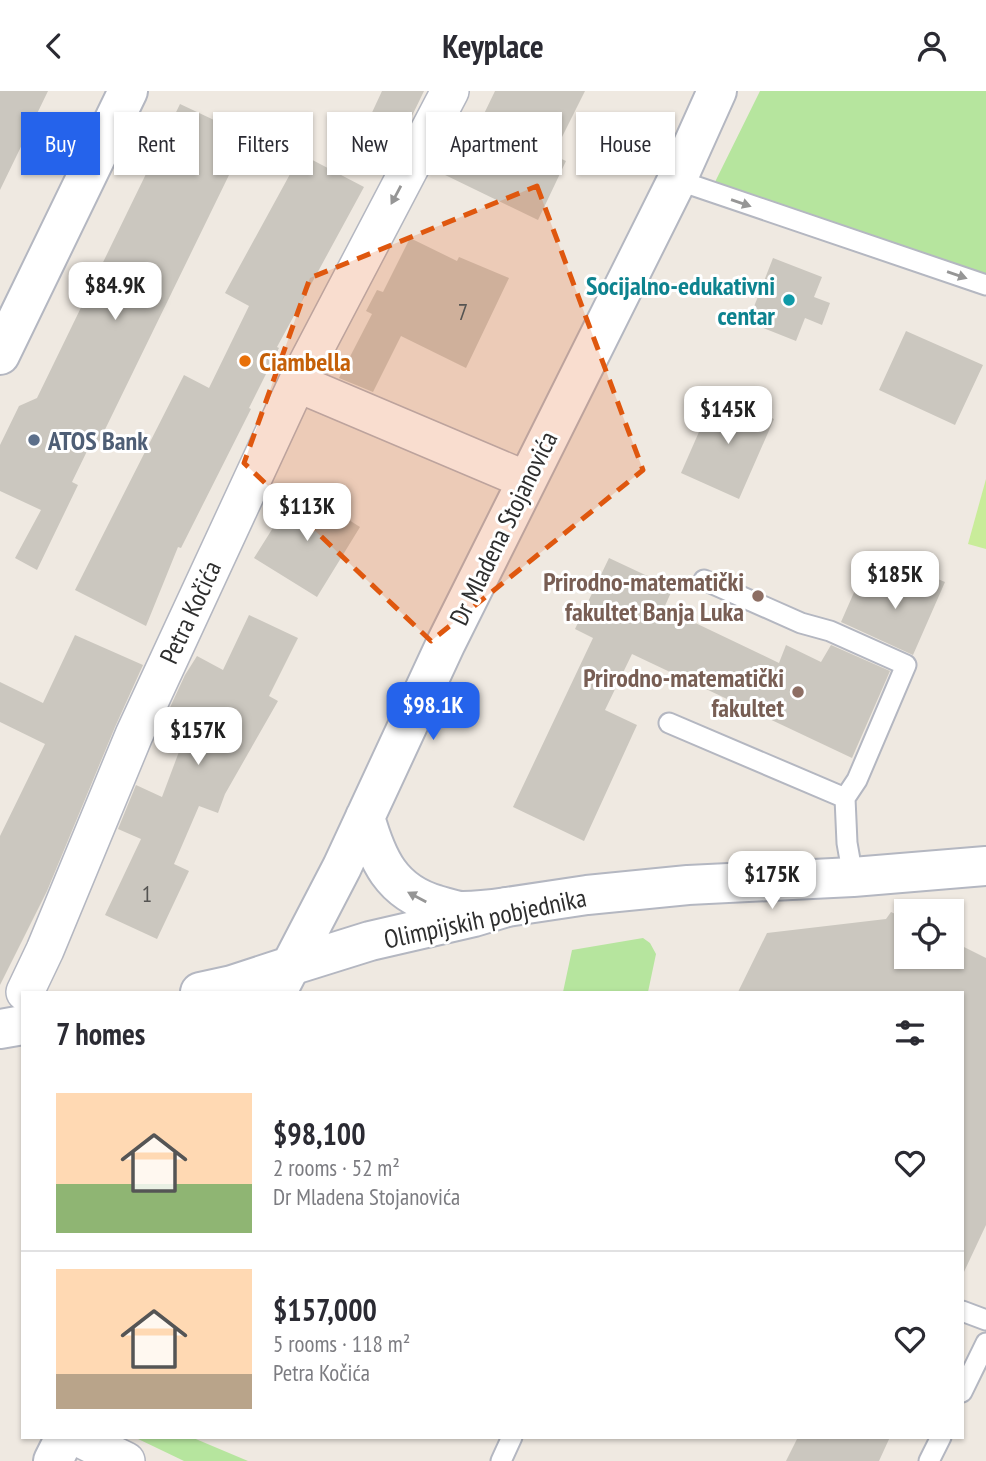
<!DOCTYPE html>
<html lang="en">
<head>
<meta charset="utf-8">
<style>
  :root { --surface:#fff; --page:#f2f2f3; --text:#2b2b33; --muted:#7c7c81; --line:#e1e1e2; --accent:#2563eb }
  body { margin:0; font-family:"PT Sans Narrow",sans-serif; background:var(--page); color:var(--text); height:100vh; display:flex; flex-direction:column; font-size:26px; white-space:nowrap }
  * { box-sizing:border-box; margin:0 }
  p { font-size:23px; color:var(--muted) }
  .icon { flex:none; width:38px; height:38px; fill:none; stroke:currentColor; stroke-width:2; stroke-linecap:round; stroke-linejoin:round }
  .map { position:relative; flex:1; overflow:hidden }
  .drawer { position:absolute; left:21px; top:900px; width:943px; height:448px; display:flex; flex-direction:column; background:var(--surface); border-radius:0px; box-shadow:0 2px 5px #0004 }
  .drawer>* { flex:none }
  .hud { position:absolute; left:21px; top:21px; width:945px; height:63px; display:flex; gap:14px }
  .fabs { position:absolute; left:894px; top:808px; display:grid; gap:14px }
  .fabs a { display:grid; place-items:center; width:70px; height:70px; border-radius:0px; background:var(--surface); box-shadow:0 2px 5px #0004; font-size:35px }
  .price { position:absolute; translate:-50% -60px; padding:0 16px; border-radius:14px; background:#fff; color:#222; font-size:23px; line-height:46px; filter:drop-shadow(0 2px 4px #0008) }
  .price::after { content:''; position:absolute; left:50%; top:42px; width:21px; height:16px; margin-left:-10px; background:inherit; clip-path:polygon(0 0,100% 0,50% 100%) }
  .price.current { background:var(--accent); color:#fff }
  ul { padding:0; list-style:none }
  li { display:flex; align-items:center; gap:21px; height:175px; padding:0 35px }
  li+li { border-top:2px solid var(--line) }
  li span { display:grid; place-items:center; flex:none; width:196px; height:140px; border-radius:0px; color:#555 }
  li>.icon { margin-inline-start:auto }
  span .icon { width:84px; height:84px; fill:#fffc; stroke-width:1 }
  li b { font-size:30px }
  h2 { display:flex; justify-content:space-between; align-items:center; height:84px; padding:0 35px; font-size:30px }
  .chip { padding:0 24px; border-radius:0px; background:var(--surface); box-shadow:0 2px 5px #0004; font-size:24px; line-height:63px }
  .chip.current { background:var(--accent); color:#fff }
  header { display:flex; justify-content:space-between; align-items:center; height:91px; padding:0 35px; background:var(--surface); font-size:32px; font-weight:700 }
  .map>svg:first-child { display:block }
  .green { fill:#b6e59e }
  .pitch { fill:#c9ec9a }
  .building { fill:#cbc7bf }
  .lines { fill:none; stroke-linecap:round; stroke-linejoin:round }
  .service-casing { stroke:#b4b7c1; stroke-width:23 }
  .minor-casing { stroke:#b4b7c1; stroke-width:40 }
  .tertiary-casing { stroke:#b4b7c1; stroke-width:42 }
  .secondary-casing { stroke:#b4b7c1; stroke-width:42 }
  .service { stroke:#fff; stroke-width:19 }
  .minor { stroke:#fff; stroke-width:37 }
  .tertiary { stroke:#fff; stroke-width:38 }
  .secondary { stroke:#fff; stroke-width:38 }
  .oneway { fill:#969696 }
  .marked { fill:#df570e; fill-opacity:0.2; stroke:#df570e; stroke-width:5; stroke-dasharray:14 9; stroke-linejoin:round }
  .culture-dot { fill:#0f9aa8; stroke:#fff; stroke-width:2.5 }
  .food-dot { fill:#e8710a; stroke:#fff; stroke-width:2.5 }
  .service-dot { fill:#5c6f8a; stroke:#fff; stroke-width:2.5 }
  .education-dot { fill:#8d6e63; stroke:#fff; stroke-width:2.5 }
  .labels { text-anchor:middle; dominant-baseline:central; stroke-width:6; stroke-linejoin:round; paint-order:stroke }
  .number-label { font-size:23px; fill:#555452 }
  .culture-label { font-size:26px; font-weight:bold; fill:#0d838f; stroke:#fff; text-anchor:end }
  .food-label { font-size:26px; font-weight:bold; fill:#c56008; stroke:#fff; text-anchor:start }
  .service-label { font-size:26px; font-weight:bold; fill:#4e5e75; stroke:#fff; text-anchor:start }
  .street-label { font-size:26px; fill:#2e2e2e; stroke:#fff }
  .education-label { font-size:26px; font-weight:bold; fill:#785e54; stroke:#fff; text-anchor:end }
</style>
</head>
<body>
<header><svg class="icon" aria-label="back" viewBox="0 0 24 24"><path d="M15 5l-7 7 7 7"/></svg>Keyplace<svg class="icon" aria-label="person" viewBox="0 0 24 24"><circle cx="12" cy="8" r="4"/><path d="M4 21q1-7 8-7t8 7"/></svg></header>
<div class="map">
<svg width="986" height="1370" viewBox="0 0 986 1370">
  <rect width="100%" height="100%" fill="#efe9e1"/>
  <path class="green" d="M760,0H986V183L714,93Z
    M643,847L650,852L656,863L648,901H563L572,859Z
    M134,1346H191L248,1370H184Z"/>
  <path class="pitch" d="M986,388V458L968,453Z"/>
  <path class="building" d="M0,0H48L0,99Z
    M382,0H424L396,58L362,43Z
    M495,0H585L553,64L566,70L538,129L441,82L470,23L481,29Z
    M180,13L248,45L96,357L90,354L72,391L78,394L37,479L15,467L41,419L0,400V354L19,315L37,307Z
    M301,63L364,96L277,256L279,257L249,317L251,318L181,457L178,456L146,535L75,499L184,284L209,297L249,215L225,202Z
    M410,147L457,170L459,166L509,187L466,277L401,245L373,301L339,287L372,223L366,220L377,199L383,201Z
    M773,167L822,186L814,206L830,212L822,234L805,227L796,250L748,231Z
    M906,240L983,274L955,334L879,299Z
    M716,302L774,328L739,408L681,382Z
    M298,397L360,436L317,506L254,467Z
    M609,467L673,497L664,517L779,572L786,554L821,571L831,554L890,580L852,667L632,563L605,619L637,634L584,750L513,716L593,547L575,538Z
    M914,478L945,491L913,564L841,531L859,490L901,509Z
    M249,524L298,547L269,605L278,610L225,703L218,722L199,715L174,773L189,780L157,848L105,824L141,748L118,738L136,694L162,706L183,650L160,638L185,584L197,565L223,579Z
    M75,544L143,574L115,636L47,800L0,894V745L45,653L0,631V591L43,612Z
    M891,821L906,828V866H952V850L986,867V1134L963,1183L962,901H738L767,842L886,828Z
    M798,1346H890L879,1370H786Z"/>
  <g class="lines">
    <g class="service-casing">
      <path id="service" d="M677,89L986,194
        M704,489L801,532L830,540L906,574L857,689L845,707L847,752L853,786
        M669,632L845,707
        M962,1220L986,1229
        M962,1301L986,1252
        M501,1370L512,1346
        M929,1370L941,1346"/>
    </g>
    <g class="minor-casing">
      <path id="minor" d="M297,292L526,389
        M25,901L45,859L134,644L297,292L450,0
        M77,1346L126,1370"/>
    </g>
    <g class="tertiary-casing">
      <path id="tertiary" d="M0,264L128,0
        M290,875L370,850L474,826L507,816L587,804L688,794L853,786L986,775"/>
    </g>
    <g class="secondary-casing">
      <path id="secondary" d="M365,726C377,768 391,801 437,814C445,816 455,820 463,820C478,820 493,818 507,816
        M200,901L232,894L290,875
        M277,901L342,776L446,552L677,89L717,0
        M0,938L23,934
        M53,1370L65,1346"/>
    </g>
    <use href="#service" class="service"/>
    <use href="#minor" class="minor"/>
    <use href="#tertiary" class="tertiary"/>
    <use href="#secondary" class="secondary"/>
  </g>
  <defs><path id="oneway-solid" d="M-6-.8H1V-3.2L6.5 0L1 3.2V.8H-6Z" transform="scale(1.75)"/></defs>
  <g class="oneway">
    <use href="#oneway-solid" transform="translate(396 104) rotate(118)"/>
    <use href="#oneway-solid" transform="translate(741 112) rotate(19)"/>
    <use href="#oneway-solid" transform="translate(957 184) rotate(19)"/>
    <use href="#oneway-solid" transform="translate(417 806) rotate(-152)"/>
  </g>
  <path class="marked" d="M537,95L643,379L431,550L244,372L310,187Z"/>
  <circle class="culture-dot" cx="789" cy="209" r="7"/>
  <circle class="food-dot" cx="245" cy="270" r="7"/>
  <circle class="service-dot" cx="34" cy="349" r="7"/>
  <g class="education-dot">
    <circle cx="758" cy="505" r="7"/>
    <circle cx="798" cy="601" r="7"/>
  </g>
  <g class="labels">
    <g class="number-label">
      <text x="463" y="220">7</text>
      <text x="147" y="802">1</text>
    </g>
    <g class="culture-label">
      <text x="775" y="194">Socijalno-edukativni<tspan x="775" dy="30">centar</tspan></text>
    </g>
    <g class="food-label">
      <text x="259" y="270">Ciambella</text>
    </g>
    <g class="service-label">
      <text x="48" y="349">ATOS Bank</text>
    </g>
    <g class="street-label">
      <text transform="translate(503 437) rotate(-64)">Dr Mladena Stojanovića</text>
      <text transform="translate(190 521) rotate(-65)">Petra Kočića</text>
      <text transform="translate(485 827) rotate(-12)">Olimpijskih pobjednika</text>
    </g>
    <g class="education-label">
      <text x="744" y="490">Prirodno-matematički<tspan x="744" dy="30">fakultet Banja Luka</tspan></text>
      <text x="784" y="586">Prirodno-matematički<tspan x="784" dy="30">fakultet</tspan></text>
    </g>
  </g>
</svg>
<div class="fabs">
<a><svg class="icon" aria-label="locate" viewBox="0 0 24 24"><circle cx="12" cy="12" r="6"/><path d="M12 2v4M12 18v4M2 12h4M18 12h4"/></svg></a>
</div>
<b class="price" style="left:115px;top:231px">$84.9K</b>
<b class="price" style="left:728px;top:355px">$145K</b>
<b class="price" style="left:307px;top:452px">$113K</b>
<b class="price" style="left:895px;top:520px">$185K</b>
<b class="price current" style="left:433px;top:651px">$98.1K</b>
<b class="price" style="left:198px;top:676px">$157K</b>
<b class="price" style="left:772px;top:820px">$175K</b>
<div class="hud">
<a class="chip current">Buy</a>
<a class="chip">Rent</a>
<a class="chip">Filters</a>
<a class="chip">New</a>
<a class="chip">Apartment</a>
<a class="chip">House</a>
</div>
<section class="drawer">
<h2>7 homes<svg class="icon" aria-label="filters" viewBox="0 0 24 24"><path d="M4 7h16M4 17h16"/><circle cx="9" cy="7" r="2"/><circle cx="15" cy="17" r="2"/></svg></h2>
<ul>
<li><span style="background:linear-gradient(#ffd9b3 65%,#8fb573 0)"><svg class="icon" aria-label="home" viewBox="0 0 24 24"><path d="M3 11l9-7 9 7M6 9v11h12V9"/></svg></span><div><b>$98,100</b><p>2 rooms · 52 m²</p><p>Dr Mladena Stojanovića</p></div><svg class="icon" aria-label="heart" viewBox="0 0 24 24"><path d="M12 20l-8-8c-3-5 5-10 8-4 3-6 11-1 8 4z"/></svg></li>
<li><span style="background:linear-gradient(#ffd9b3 75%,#b9a48a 0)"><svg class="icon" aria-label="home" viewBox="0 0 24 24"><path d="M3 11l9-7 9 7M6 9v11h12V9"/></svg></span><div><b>$157,000</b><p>5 rooms · 118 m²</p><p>Petra Kočića</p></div><svg class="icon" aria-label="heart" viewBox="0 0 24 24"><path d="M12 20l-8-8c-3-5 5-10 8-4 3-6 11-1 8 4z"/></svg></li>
</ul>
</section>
</div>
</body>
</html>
